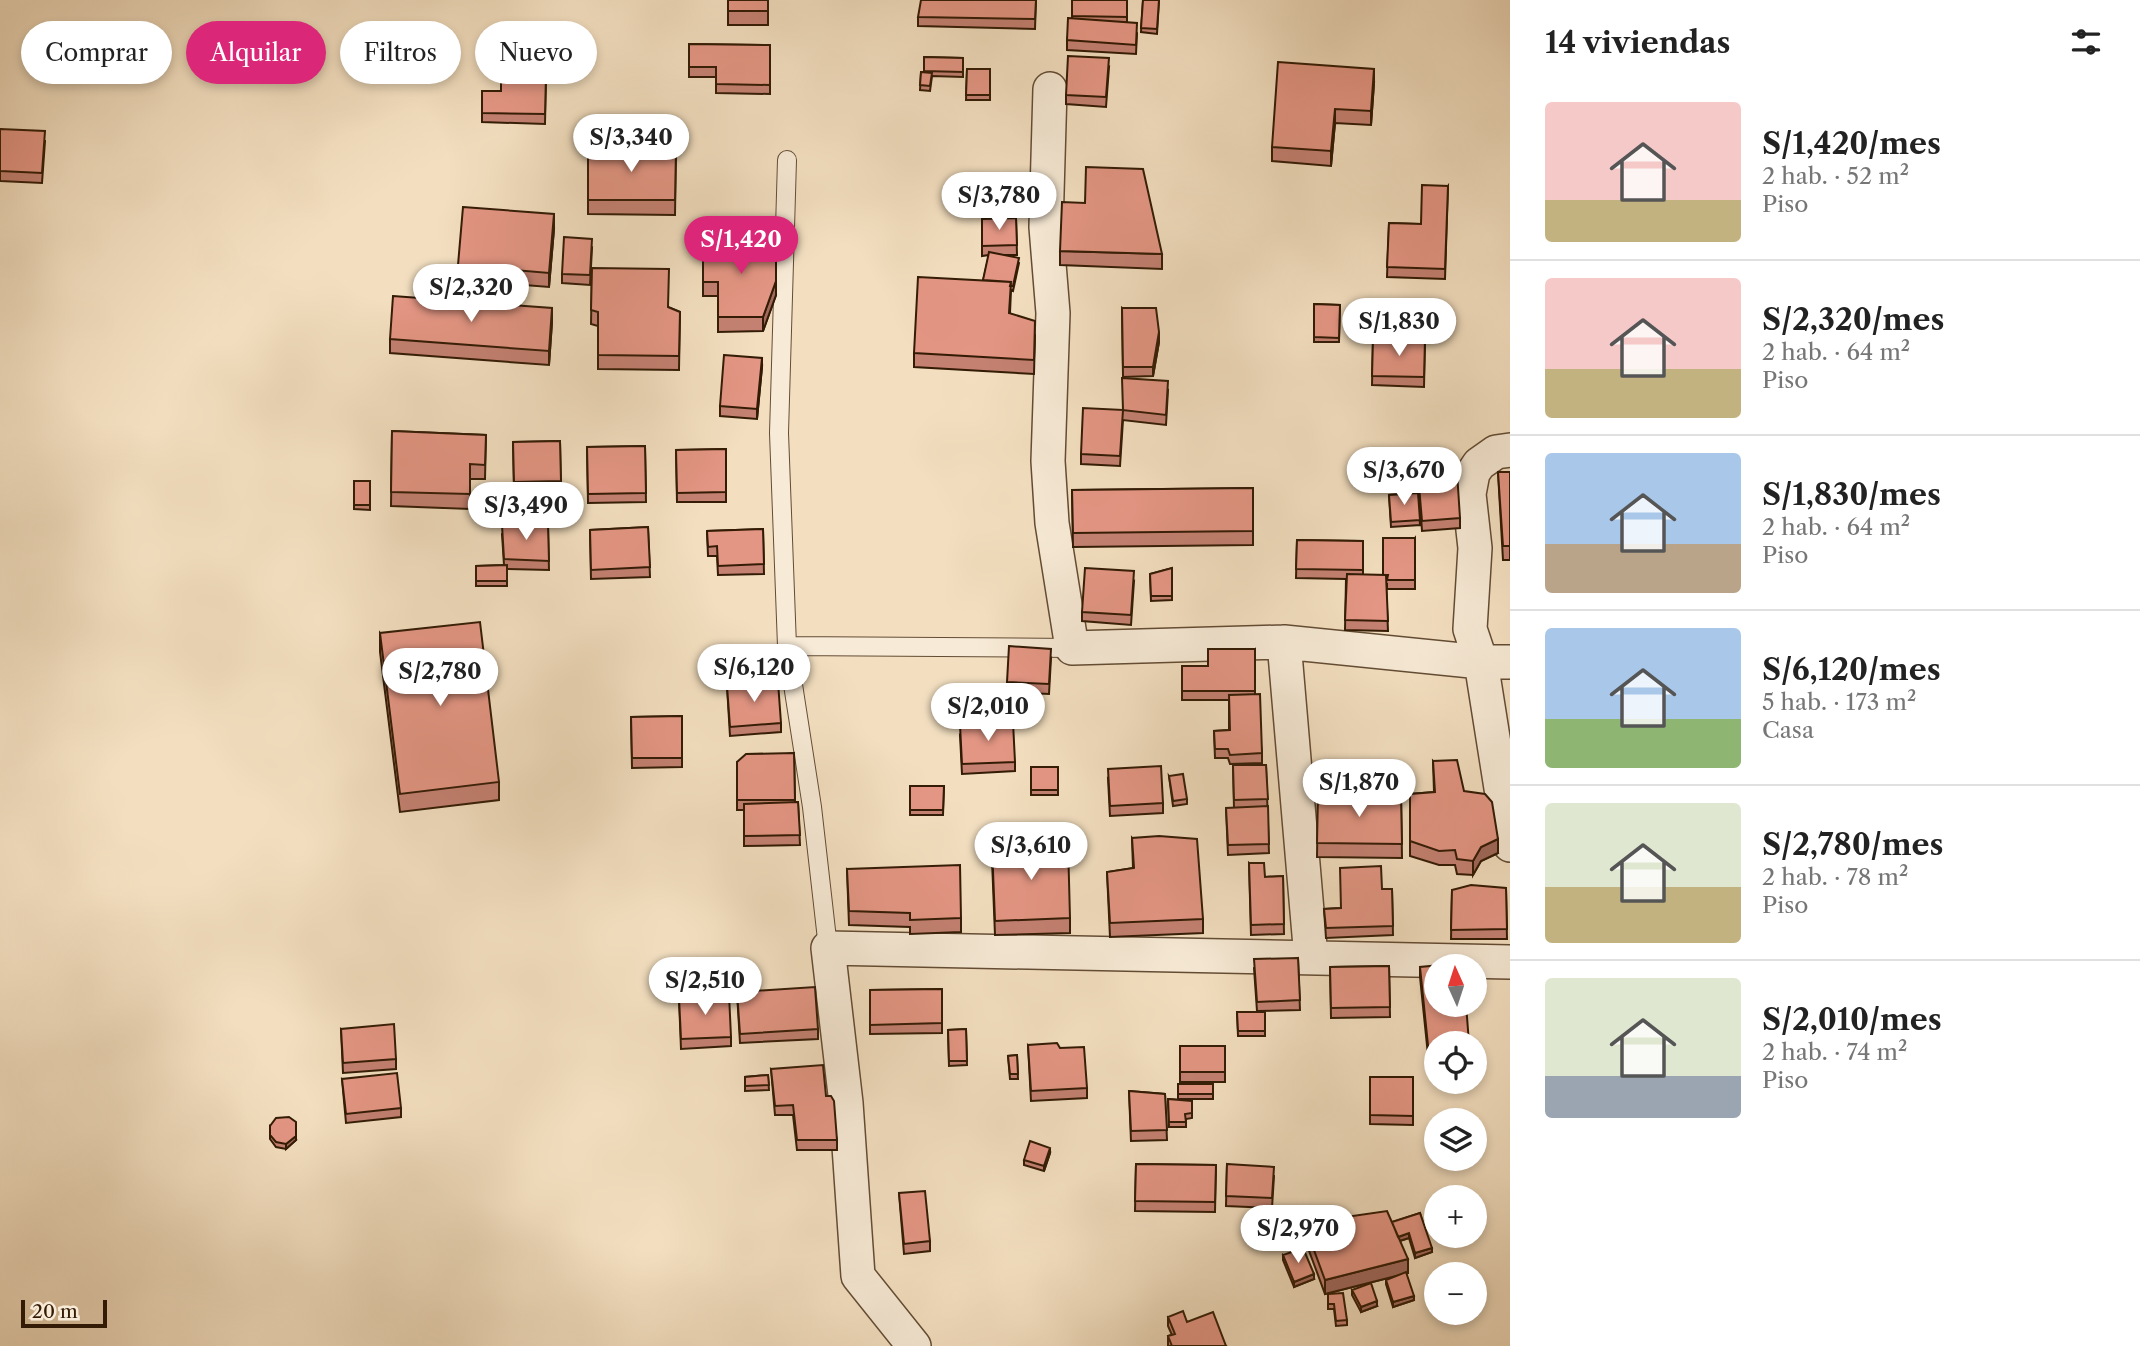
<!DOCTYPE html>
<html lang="es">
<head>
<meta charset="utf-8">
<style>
  :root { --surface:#fff; --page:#f6f6f6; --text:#222; --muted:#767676; --line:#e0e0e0; --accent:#db2777 }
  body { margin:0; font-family:"Libre Caslon Text",serif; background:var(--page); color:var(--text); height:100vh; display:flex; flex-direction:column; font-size:26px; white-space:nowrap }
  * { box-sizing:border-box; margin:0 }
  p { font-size:23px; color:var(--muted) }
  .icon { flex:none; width:38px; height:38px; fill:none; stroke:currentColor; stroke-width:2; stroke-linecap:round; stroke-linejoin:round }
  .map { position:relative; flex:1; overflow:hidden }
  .details { display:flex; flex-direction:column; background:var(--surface); width:630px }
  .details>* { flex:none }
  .top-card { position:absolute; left:21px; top:21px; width:665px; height:63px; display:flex; gap:14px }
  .needle { width:46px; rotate:357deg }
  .tools { position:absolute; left:1424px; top:954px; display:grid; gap:14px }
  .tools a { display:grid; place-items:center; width:63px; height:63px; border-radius:50%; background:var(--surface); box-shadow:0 4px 10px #0003; font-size:35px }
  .scale { position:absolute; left:21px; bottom:18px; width:86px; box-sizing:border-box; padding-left:7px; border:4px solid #331b05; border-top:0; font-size:19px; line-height:24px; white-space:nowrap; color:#331b05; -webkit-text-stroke:5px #f7ead6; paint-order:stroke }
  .price { position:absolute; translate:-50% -60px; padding:0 16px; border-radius:24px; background:#fff; color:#222; font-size:23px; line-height:46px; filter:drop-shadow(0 2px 4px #0008) }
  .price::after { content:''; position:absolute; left:50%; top:42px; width:21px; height:16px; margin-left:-10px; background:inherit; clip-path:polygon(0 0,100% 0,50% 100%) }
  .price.active { background:var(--accent); color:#fff }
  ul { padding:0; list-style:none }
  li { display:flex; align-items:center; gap:21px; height:175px; padding:0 35px }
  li+li { border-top:2px solid var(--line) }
  li span { display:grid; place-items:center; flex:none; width:196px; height:140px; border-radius:7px; color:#555 }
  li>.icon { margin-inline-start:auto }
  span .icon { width:84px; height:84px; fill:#fffc; stroke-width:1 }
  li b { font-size:30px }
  h2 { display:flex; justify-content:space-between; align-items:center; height:84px; padding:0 35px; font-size:30px }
  .pill { padding:0 24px; border-radius:32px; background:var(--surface); box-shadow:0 4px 10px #0003; font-size:24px; line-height:63px }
  .pill.active { background:var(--accent); color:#fff }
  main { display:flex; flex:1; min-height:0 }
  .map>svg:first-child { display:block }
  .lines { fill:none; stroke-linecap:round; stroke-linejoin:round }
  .service-casing { stroke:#634c34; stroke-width:20 }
  .minor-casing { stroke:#634c34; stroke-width:36 }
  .service { stroke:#f7ead6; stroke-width:18 }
  .minor { stroke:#f7ead6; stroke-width:33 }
  .wall { fill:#c48172; stroke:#331b05; stroke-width:2 }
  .shaded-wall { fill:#a0695c; stroke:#331b05; stroke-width:2 }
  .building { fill:#e49684; stroke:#331b05; stroke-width:2 }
</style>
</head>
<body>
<main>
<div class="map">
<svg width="1510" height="1346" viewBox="0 0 1510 1346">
  <rect width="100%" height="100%" fill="#f3dfc0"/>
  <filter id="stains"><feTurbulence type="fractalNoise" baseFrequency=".00286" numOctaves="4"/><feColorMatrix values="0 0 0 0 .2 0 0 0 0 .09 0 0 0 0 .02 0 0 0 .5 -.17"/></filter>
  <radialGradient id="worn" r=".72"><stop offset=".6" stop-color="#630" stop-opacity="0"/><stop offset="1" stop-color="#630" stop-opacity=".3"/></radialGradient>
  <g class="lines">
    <g class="service-casing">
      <path id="service" d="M787,160L779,433L787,646L812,807L828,948
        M787,646L1072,648"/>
    </g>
    <g class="minor-casing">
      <path id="minor" d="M1050,89L1046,227L1053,313L1048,461L1052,523L1072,648L1284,642L1481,662H1510
        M1510,450L1496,452L1479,464L1473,473L1469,494L1475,548L1470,629L1481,662L1510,845
        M1284,642L1311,958
        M914,1346L858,1276L846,1103L828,948L1510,962"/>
    </g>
    <use href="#service" class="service"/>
    <use href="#minor" class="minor"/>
  </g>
  <path class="wall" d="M728,0H768V25H728Z
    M1036,0L1035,29L918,26V17Z
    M1072,0H1127V22L1137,33L1136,54L1067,50V40L1072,18Z
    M1143,0H1159L1157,34L1141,32Z
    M689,44L770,45V94L716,93V77H689Z
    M924,57L963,58V77L932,76L930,91L920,90L921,72H924Z
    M1109,67L1106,107L1066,104V95Z
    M967,69H990V100H966Z
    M546,76L545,124L482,122V91H501Z
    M1374,83L1371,125L1335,123L1331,166L1272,161V147Z
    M0,129L45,141L42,183L0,181Z
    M588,148L676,150L675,215L588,214Z
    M1448,186L1445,279L1387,277L1389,223L1421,224Z
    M1016,218L1017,255H1004L1019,263L1013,291L1011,290L1010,313L1035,335L1034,374L914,367V353L983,281L989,255L982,256V219Z
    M554,229L549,287L458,280V265Z
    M703,242L776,295L763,331L718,332V296H703Z
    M592,248L590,285L562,283V274Z
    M1060,251L1162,254V269L1060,265Z
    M592,268L668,307L680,312L679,370L598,369V326L591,324Z
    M1314,304L1340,305L1339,342H1314Z
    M1122,308L1159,342L1153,376L1123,377Z
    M552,322L549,365L390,353V339Z
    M1373,339L1425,340L1424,387L1372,385Z
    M762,367L757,419L720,416V406Z
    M1168,390L1166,425L1123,420L1120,466L1081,464V454L1123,410Z
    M392,431L486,435L485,479H470V509L391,506Z
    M560,441L561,490L514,492L513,442Z
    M645,446L646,502L588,503L587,447Z
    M726,449V502H677L676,450Z
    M1498,472H1510V560H1503Z
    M1418,474L1460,518V528L1422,531Z
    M354,481H370V510L354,509Z
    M1253,488V545L1073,547L1072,490Z
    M1418,493L1420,525L1391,527L1389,495Z
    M548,525L549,570L507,569V586H476V566L504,565L502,534Z
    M648,527L650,577L591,579L590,530Z
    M763,529L764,574L718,575L717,556H708L707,531Z
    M1415,538V589H1387V584H1386L1388,631L1345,630L1346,579L1296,578L1297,540L1363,541V575H1383Z
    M1172,568V600L1151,601L1150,574Z
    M1134,581L1131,625L1082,621V612Z
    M380,633L499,782V800L400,812L380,652Z
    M1255,649V694L1262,753V763L1230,764L1228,758H1215L1214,731L1229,730V700H1182V666H1208Z
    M1051,658L1049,694L1007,692V682Z
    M727,686L781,723V732L730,736Z
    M682,716V767L632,768L631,717Z
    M960,735L1015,762V771L962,774Z
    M794,753L795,802H798L800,845L744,846V810H737V762Z
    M1433,761L1464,791L1498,853L1481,861L1473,875L1457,874L1455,865H1439L1410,856V794L1434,792Z
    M1233,765H1266L1269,853L1228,855L1226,808H1234Z
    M1031,767H1058V795H1031Z
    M1169,776L1187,799V804L1173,806Z
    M1108,778L1163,803V813L1110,816Z
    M910,786H944L943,815H910Z
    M1318,794L1401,796L1402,858L1317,857Z
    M1132,838L1203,919V933L1110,937L1107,872L1133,868Z
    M992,860L1070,918V933L995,935Z
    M1249,863L1265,877L1283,876L1284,934L1251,935Z
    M847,869L961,918V932L910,934V927L849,925Z
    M1506,888L1507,939H1451L1452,890Z
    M1382,889H1392L1393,935L1326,938L1324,909L1341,908Z
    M1298,958L1300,1010L1257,1011L1254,968Z
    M1389,966L1390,1017L1331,1018L1330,967Z
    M1420,967L1437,1043V1064L1429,1065L1420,977Z
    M942,989V1033L870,1034V990Z
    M737,992L818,1029V1039L740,1043Z
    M679,998L731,1037V1046L681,1049Z
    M1237,1012H1265V1036H1238Z
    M341,1029L396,1059V1069L343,1073Z
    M966,1029L967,1065L949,1066L948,1030Z
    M1028,1045L1087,1088V1098L1031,1101Z
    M1180,1046H1225V1082H1180Z
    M1017,1055L1018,1079H1010L1008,1056Z
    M771,1069L826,1096L837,1140V1150H797L793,1115H775Z
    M768,1075L769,1090L745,1091V1077Z
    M1370,1077H1413V1125L1370,1124Z
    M342,1079L401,1108V1117L346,1123Z
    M1178,1084H1213V1099H1178Z
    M1129,1091L1165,1094L1167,1140L1131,1141Z
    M1168,1099L1192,1101V1118L1186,1119V1127H1169Z
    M270,1126L296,1140L286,1149L276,1147L270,1139Z
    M1050,1153L1044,1171L1024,1165V1160Z
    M1136,1164L1216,1165L1215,1212L1135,1211Z
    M1227,1164L1274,1176L1272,1208L1226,1206Z
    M899,1193L930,1241V1251L904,1254Z
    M1420,1213L1432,1252L1415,1258L1409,1238L1400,1241L1408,1273L1406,1274L1414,1300L1393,1307L1386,1284V1280L1392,1277L1325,1294L1308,1248V1234L1392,1222Z
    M1283,1255L1314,1279L1294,1287L1283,1260Z
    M1352,1290L1377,1306L1361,1312L1352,1295Z
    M1328,1294L1347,1320V1325L1336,1326L1334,1309H1328Z
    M1168,1317L1187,1322L1226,1346H1168V1336L1172,1335L1168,1326Z"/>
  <path class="shaded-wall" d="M1374,69V83L1371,125V111Z
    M1335,109V123L1331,166V151Z
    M554,214V229L549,287V273Z
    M776,281V295L763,331V317Z
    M552,308V322L549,365V351Z
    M1159,332V342L1153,376V367Z
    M762,358V367L757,419V409Z
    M1498,839V853L1481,861L1473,875V861L1481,847Z
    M296,1136V1140L286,1149V1144Z
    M1050,1148V1153L1044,1171V1166Z
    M1409,1233V1238L1396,1242V1238Z
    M1432,1248V1252L1415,1258V1253Z
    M1408,1259V1273L1325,1294V1280Z
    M1314,1274V1279L1294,1287V1282Z
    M1414,1296V1300L1393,1307V1302Z
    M1377,1301V1306L1361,1312V1307Z"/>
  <path class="building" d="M728,0H768V11H728Z
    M921,0H1036L1035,19L918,17Z
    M1072,0H1127V17L1072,16Z
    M1143,0H1159L1157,29L1141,28Z
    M1068,18L1137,23L1136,45L1067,40Z
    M689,44L770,45V85L716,84V67H689Z
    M1068,56L1109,58L1106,97L1066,95Z
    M924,57L963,58V72L924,71Z
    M1278,62L1374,69L1371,111L1335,109L1331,151L1272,147Z
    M967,69H990V95H966Z
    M921,72L932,73L930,86L920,85Z
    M501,75L546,76L545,114L482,113V91H501Z
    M0,129L45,131L42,173L0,171Z
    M588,148L676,150L675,200H588Z
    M1086,167L1143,169L1162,254L1060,251L1062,202L1085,203Z
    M1422,185L1448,186L1445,269L1387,267L1389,223L1421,224Z
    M463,207L554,214L549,273L458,265Z
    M1016,218L1017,245L982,246V219Z
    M564,237L592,239L590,275L562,274Z
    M703,242H776V281L763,317H718V282H703Z
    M989,252L1019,258L1013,286H1010L1011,282L983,280Z
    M592,268L669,269L668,307L680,312L679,356L598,355V312L591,310Z
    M918,277L1011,282L1009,313L1035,321L1034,360L914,353Z
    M393,296L552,308L549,351L390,339Z
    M1314,304L1340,305L1339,338L1314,337Z
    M1122,308H1156L1159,332L1153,367H1123Z
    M1373,339L1425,340L1424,377L1372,376Z
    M724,355L762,358L757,409L720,406Z
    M1122,378L1168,381L1166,415L1123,410L1120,456L1081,454L1083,408L1123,410Z
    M392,431L486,435L485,465L470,464V494L391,492Z
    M560,441L561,481L514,482L513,442Z
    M645,446L646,493L588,494L587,447Z
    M726,449V492L677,493L676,450Z
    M1457,472L1460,518L1422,521L1418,474Z
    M1498,472H1510V546H1503Z
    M354,481H370V505H354Z
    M1253,488V531L1073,533L1072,490Z
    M1418,493L1420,520L1391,522L1389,495Z
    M502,525H548L549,561L504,559Z
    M648,527L650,567L591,570L590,530Z
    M763,529L764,564L718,566L717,546L708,547L707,531Z
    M1383,538H1415V580H1387L1388,575H1383Z
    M1297,540L1363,541V570L1296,569Z
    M507,565V581H476V566Z
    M1085,568L1134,571L1131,615L1082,612Z
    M1172,568V596H1151L1150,574Z
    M1347,574L1386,575L1388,621L1345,620Z
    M480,622L499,782L400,794L380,633Z
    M1009,646L1051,649L1049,684L1007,682Z
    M1208,649H1255V691H1182V666H1208Z
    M778,682L781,723L730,727L727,686Z
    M1260,694L1262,753L1230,755L1228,749H1215L1214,731L1230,730L1229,695Z
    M682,716V758H632L631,717Z
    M1013,722L1015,762L962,764L960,725Z
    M794,753L795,800H737V762L746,754Z
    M1457,760L1464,791L1485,794L1492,802L1498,839L1481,847L1473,861L1457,859L1455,850L1439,851L1410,841V794L1435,792L1433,761Z
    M1233,765H1266L1268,799L1234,800Z
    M1161,766L1163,803L1110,806L1108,769Z
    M1031,767H1058V790H1031Z
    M1183,774L1187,799L1173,801L1169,776Z
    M910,786H944L943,810H910Z
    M1318,794L1401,796L1402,844L1317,843Z
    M798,802L800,835L744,836V804Z
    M1268,806L1269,844L1228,845L1226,808Z
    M1159,836L1197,839L1203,919L1110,923L1107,872L1134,868L1132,838Z
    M1068,843L1070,918L995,921L992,846Z
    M1249,863H1264L1265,877L1283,876L1284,924L1251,925Z
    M960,865L961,918L910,920V913L849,911L847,869Z
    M1381,866L1382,889H1392L1393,926L1326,928L1324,909L1341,908L1340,868Z
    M1471,885L1506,888L1507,929L1451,930L1452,890Z
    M1298,958L1300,1000L1257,1002L1254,959Z
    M1461,963L1462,966H1437V1004H1466L1469,1043H1437V1055H1429L1420,967Z
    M1389,966L1390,1007L1331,1008L1330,967Z
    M815,987L818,1029L740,1034L737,992Z
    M942,989V1023L870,1025V990Z
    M729,994L731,1037L681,1039L679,998Z
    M1237,1012H1265V1031H1238Z
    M394,1024L396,1059L343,1063L341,1029Z
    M966,1029L967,1061H949L948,1030Z
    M1057,1043L1060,1048L1084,1047L1087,1088L1031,1091L1028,1045Z
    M1180,1046H1225V1072H1180Z
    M1017,1055L1018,1074H1010L1008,1056Z
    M823,1065L826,1096H831L834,1101L837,1140H797L793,1105L775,1106L771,1069Z
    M397,1073L401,1108L346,1114L342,1079Z
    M768,1075L769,1085L745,1086V1077Z
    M1370,1077H1413V1116L1370,1115Z
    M1178,1084H1213V1094H1178Z
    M1129,1091L1165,1094L1167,1130L1131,1131Z
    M1168,1099L1192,1101V1113L1185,1114L1186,1122H1169Z
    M289,1117L296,1122V1136L286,1144L276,1142L270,1135V1126L276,1118Z
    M1030,1141L1050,1148L1044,1166L1024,1160Z
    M1136,1164L1216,1165L1215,1202L1135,1201Z
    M1227,1164L1274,1167L1272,1198L1226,1196Z
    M925,1191L930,1241L904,1244L899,1193Z
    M1387,1211L1408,1259L1325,1280L1308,1234L1339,1218Z
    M1420,1213L1432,1248L1415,1253L1409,1233L1398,1237L1392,1222Z
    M1303,1248L1314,1274L1294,1282L1283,1255Z
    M1406,1272L1414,1296L1393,1302L1386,1280Z
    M1371,1283L1377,1301L1361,1307L1352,1290Z
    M1343,1293L1347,1320L1336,1321L1334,1304H1328V1294Z
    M1183,1311L1187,1322L1213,1312L1226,1346H1172L1168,1336L1175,1334L1168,1317Z"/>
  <rect width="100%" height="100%" filter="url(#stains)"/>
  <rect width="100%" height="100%" fill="url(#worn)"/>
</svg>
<div class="tools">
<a><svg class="needle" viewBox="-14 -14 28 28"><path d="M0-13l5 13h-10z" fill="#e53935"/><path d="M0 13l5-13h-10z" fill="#767676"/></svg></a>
<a><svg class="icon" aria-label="locate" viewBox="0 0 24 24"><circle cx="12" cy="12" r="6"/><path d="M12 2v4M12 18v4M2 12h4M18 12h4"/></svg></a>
<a><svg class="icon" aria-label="layers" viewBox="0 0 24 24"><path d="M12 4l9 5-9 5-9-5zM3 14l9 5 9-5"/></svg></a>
<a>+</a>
<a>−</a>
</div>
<div class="scale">20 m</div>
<b class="price" style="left:631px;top:174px">S/3,340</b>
<b class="price" style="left:999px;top:232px">S/3,780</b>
<b class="price active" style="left:741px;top:276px">S/1,420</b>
<b class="price" style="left:471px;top:324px">S/2,320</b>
<b class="price" style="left:1399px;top:358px">S/1,830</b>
<b class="price" style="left:1404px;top:507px">S/3,670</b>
<b class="price" style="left:526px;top:542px">S/3,490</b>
<b class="price" style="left:754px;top:704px">S/6,120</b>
<b class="price" style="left:440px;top:708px">S/2,780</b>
<b class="price" style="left:988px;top:743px">S/2,010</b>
<b class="price" style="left:1359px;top:819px">S/1,870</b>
<b class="price" style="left:1031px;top:882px">S/3,610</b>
<b class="price" style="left:705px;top:1017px">S/2,510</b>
<b class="price" style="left:1298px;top:1265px">S/2,970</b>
<div class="top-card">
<a class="pill">Comprar</a>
<a class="pill active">Alquilar</a>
<a class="pill">Filtros</a>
<a class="pill">Nuevo</a>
</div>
</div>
<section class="details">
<h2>14 viviendas<svg class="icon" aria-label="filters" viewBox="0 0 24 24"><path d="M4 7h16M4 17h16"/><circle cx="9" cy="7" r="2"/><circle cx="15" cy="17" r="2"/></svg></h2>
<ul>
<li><span style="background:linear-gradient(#f6c9c9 70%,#c2b280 0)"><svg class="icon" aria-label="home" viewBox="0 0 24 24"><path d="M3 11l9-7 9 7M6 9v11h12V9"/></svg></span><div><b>S/1,420/mes</b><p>2 hab. · 52 m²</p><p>Piso</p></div></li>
<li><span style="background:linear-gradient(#f6c9c9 65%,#c2b280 0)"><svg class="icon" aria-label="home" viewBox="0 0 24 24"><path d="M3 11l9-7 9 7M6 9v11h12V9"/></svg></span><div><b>S/2,320/mes</b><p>2 hab. · 64 m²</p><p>Piso</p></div></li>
<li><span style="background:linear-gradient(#a9c7e8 65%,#b9a48a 0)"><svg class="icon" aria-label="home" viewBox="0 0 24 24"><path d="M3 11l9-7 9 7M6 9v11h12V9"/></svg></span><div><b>S/1,830/mes</b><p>2 hab. · 64 m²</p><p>Piso</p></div></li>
<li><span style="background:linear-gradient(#a9c7e8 65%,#8fb573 0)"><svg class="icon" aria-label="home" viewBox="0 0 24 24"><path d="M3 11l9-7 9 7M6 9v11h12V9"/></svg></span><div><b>S/6,120/mes</b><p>5 hab. · 173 m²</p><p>Casa</p></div></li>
<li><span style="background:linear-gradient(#dfe7d0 60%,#c2b280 0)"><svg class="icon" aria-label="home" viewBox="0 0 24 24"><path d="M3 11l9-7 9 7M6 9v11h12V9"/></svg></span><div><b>S/2,780/mes</b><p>2 hab. · 78 m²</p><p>Piso</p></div></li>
<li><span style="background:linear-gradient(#dfe7d0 70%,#9aa5b1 0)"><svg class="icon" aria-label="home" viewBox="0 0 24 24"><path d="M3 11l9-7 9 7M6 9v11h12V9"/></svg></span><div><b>S/2,010/mes</b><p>2 hab. · 74 m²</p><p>Piso</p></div></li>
</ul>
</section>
</main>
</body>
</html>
